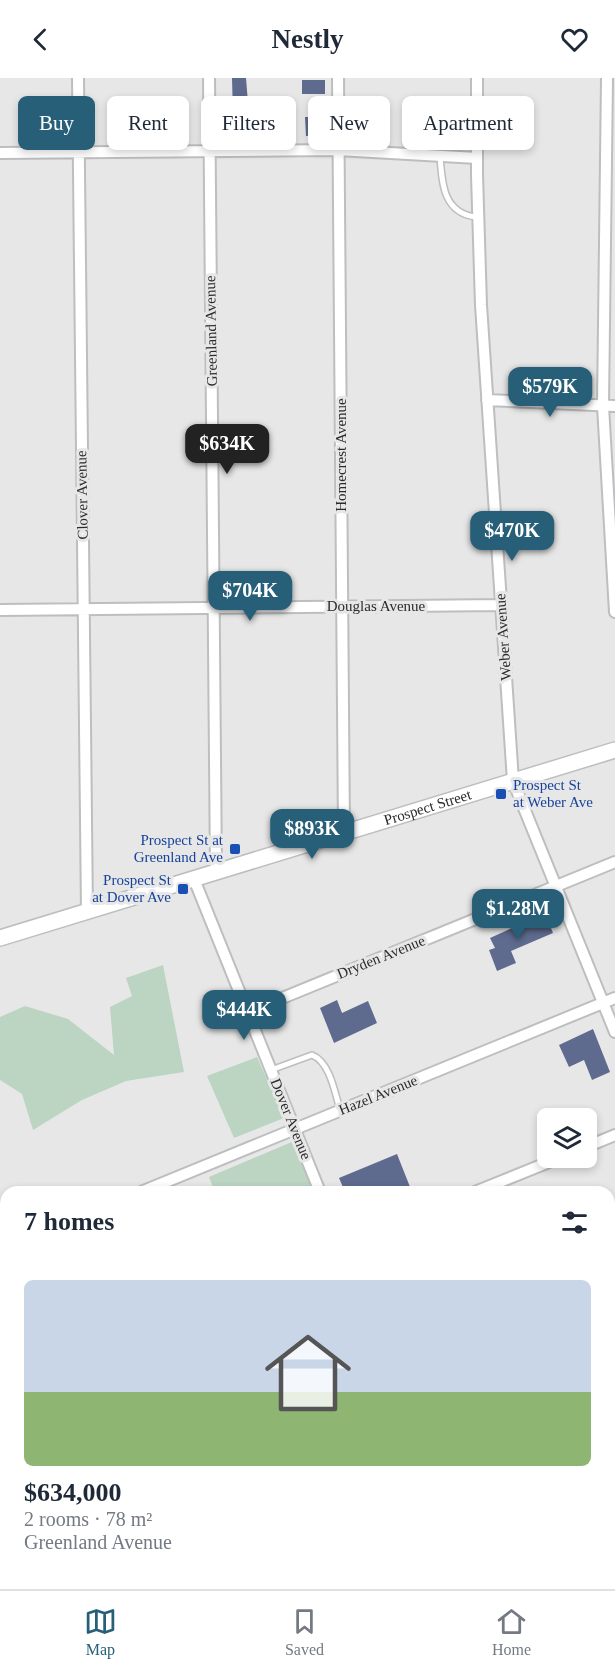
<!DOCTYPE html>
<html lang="en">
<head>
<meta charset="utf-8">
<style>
  :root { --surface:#fff; --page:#f6f6f7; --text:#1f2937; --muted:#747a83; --line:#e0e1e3; --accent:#275f79 }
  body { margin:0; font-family:"Times New Roman",serif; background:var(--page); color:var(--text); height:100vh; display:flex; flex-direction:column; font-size:22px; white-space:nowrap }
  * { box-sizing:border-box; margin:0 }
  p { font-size:20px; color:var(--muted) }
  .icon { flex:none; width:33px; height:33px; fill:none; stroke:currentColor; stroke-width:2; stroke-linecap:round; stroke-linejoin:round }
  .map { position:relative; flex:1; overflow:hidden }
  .panel { position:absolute; left:0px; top:1108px; width:615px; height:404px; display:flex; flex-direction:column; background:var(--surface); border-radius:18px 18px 0 0; box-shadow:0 3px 9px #0003 }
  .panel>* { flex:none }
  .top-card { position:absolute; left:18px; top:18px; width:579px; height:54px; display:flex; gap:12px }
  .fabs { position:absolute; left:537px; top:1030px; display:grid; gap:12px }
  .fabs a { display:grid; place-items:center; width:60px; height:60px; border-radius:9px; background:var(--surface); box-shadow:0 3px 9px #0003; font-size:30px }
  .price { position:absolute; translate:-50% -51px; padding:0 14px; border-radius:12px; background:var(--accent); color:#fff; font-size:20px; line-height:39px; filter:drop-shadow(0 2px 3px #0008) }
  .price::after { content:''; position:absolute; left:50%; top:36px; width:18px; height:14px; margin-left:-9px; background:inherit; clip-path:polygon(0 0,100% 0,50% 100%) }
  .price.current { background:#222; color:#fff }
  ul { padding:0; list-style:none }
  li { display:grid; align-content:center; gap:12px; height:318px; padding:0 24px }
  li span { display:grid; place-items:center; height:186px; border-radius:9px; color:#555 }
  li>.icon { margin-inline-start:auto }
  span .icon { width:108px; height:108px; fill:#fffc; stroke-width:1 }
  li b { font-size:26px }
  h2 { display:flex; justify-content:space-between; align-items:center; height:72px; padding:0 24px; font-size:26px }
  .tag { padding:0 21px; border-radius:9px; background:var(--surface); box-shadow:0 3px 9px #0003; font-size:21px; line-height:54px }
  .tag.current { background:var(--accent); color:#fff }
  header { display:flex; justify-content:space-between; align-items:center; height:78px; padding:0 24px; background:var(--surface); font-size:27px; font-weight:600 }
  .dock { display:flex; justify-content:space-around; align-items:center; height:84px; border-top:2px solid var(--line); background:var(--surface); font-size:16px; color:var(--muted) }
  .dock a { display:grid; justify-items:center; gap:3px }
  .dock .current { color:var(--accent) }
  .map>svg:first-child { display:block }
  .built { fill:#d9dce4 }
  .green { fill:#bbd5c2 }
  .building { fill:#5e6b8e }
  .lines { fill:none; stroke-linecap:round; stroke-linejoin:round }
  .lane-casing { stroke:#bdbebf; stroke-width:8 }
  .street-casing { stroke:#bdbebf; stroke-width:14 }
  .secondary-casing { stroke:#bdbebf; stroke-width:18 }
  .lane { stroke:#fff; stroke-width:5 }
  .street { stroke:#fff; stroke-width:10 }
  .secondary { stroke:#fff; stroke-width:15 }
  .transit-dot { fill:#1a4fb4; stroke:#e7e7e8; stroke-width:2 }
  .labels { text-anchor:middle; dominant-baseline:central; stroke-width:6; stroke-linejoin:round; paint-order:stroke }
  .street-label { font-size:15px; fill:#2b2b2b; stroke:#e7e7e8 }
  .transit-label { font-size:15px; fill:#164399; stroke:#e7e7e8; text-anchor:end }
</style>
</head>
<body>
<header><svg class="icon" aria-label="back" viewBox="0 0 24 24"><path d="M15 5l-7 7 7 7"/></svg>Nestly<svg class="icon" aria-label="heart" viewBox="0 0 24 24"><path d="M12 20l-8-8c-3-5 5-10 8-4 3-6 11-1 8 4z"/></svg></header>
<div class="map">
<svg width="615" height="1511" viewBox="0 0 615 1511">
  <rect width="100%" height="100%" fill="#e7e7e8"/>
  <path class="built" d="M0,1221L6,1237V1506H609V1502L615,1504V1511H0Z"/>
  <path class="green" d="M163,887L184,994L126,1003L82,1022L33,1052L22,1016L0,1002V939L25,928L68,941L114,977L110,929L132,918L126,900Z
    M257,979L284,1040L234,1060L207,998Z
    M294,1063L314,1111L305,1114H215L209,1099Z
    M615,1328V1381L609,1383V1330Z"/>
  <path class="building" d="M232,0H246L249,37L273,38V52L234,53V47H231L230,38H233Z
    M302,2H325V16H302Z
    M305,39H320L321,57L306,58Z
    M545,835L553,855L511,873L516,885L497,893L489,872L495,870L490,860Z
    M337,922L342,935L368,923L377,945L334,965L320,930Z
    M593,951L610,994L592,1002L584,982L569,989L559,967Z
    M397,1076L412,1114H345L339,1100Z"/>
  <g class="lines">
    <g class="lane-casing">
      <path id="lane" d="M440,78C442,105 443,136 477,139
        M271,992L312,977C330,984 335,1015 340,1032
        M609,1444L615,1447
        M477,1506L493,1511
        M210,1511L218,1506"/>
    </g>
    <g class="street-casing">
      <path id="street" d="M78,0L87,834
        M209,0L216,794
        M338,0L344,755
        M477,0V97L481,227L513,703L615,954
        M607,0L603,328L615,534
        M0,75L338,72L477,80
        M487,322L615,328
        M0,532L501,527
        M194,801L320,1114
        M248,934L615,784
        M586,1069L615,1057
        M141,1114L615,920
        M475,1114L559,1080
        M0,1172L6,1170
        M609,1200L615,1198
        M0,1208L6,1223
        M0,1351L6,1352"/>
    </g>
    <g class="secondary-casing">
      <g id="secondary">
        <path id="s1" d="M0,860L615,672"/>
      </g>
    </g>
    <use href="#lane" class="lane"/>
    <use href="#street" class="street"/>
    <use href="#secondary" class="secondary"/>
  </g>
  <g class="transit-dot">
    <rect x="495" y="710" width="12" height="12" rx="3"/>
    <rect x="229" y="765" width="12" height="12" rx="3"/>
    <rect x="177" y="805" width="12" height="12" rx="3"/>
  </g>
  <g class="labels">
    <g class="street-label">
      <text transform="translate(211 253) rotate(-91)">Greenland Avenue</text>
      <text transform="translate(341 377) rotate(-90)">Homecrest Avenue</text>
      <text transform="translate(82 417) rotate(-91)">Clover Avenue</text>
      <text x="376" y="528">Douglas Avenue</text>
      <text transform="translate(503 559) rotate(-94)">Weber Avenue</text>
      <text stroke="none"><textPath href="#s1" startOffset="447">Prospect Street</textPath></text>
      <text transform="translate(381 879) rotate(-22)">Dryden Avenue</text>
      <text transform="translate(378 1017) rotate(-22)">Hazel Avenue</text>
      <text transform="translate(291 1041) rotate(68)">Dover Avenue</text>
    </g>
    <g class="transit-label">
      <text x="513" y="707" text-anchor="start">Prospect St<tspan x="513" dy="17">at Weber Ave</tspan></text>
      <text x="223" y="762">Prospect St at<tspan x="223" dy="17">Greenland Ave</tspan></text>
      <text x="171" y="802">Prospect St<tspan x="171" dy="17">at Dover Ave</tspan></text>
    </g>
  </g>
</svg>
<div class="fabs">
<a><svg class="icon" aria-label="layers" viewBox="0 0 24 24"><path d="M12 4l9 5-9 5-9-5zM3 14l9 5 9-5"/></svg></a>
</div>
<b class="price" style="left:550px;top:340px">$579K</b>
<b class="price current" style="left:227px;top:397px">$634K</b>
<b class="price" style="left:512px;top:484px">$470K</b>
<b class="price" style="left:250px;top:544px">$704K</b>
<b class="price" style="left:312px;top:782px">$893K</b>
<b class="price" style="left:518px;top:862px">$1.28M</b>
<b class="price" style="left:244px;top:963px">$444K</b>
<div class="top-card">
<a class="tag current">Buy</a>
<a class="tag">Rent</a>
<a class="tag">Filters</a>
<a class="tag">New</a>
<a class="tag">Apartment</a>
</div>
<section class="panel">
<h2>7 homes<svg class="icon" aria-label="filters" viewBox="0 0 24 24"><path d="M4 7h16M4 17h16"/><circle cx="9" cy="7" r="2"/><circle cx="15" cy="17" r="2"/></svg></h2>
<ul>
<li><span style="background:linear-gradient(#c9d6e8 60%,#8fb573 0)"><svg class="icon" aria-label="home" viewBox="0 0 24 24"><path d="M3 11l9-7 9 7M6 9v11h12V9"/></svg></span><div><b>$634,000</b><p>2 rooms · 78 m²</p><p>Greenland Avenue</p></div></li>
</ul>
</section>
</div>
<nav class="dock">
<a class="current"><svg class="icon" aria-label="map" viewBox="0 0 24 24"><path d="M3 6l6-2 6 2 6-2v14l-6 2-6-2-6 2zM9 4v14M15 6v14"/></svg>Map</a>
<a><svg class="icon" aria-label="saved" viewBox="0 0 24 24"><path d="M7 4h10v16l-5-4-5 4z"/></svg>Saved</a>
<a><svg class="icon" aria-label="home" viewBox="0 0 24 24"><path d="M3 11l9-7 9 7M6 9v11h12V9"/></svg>Home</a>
</nav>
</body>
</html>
